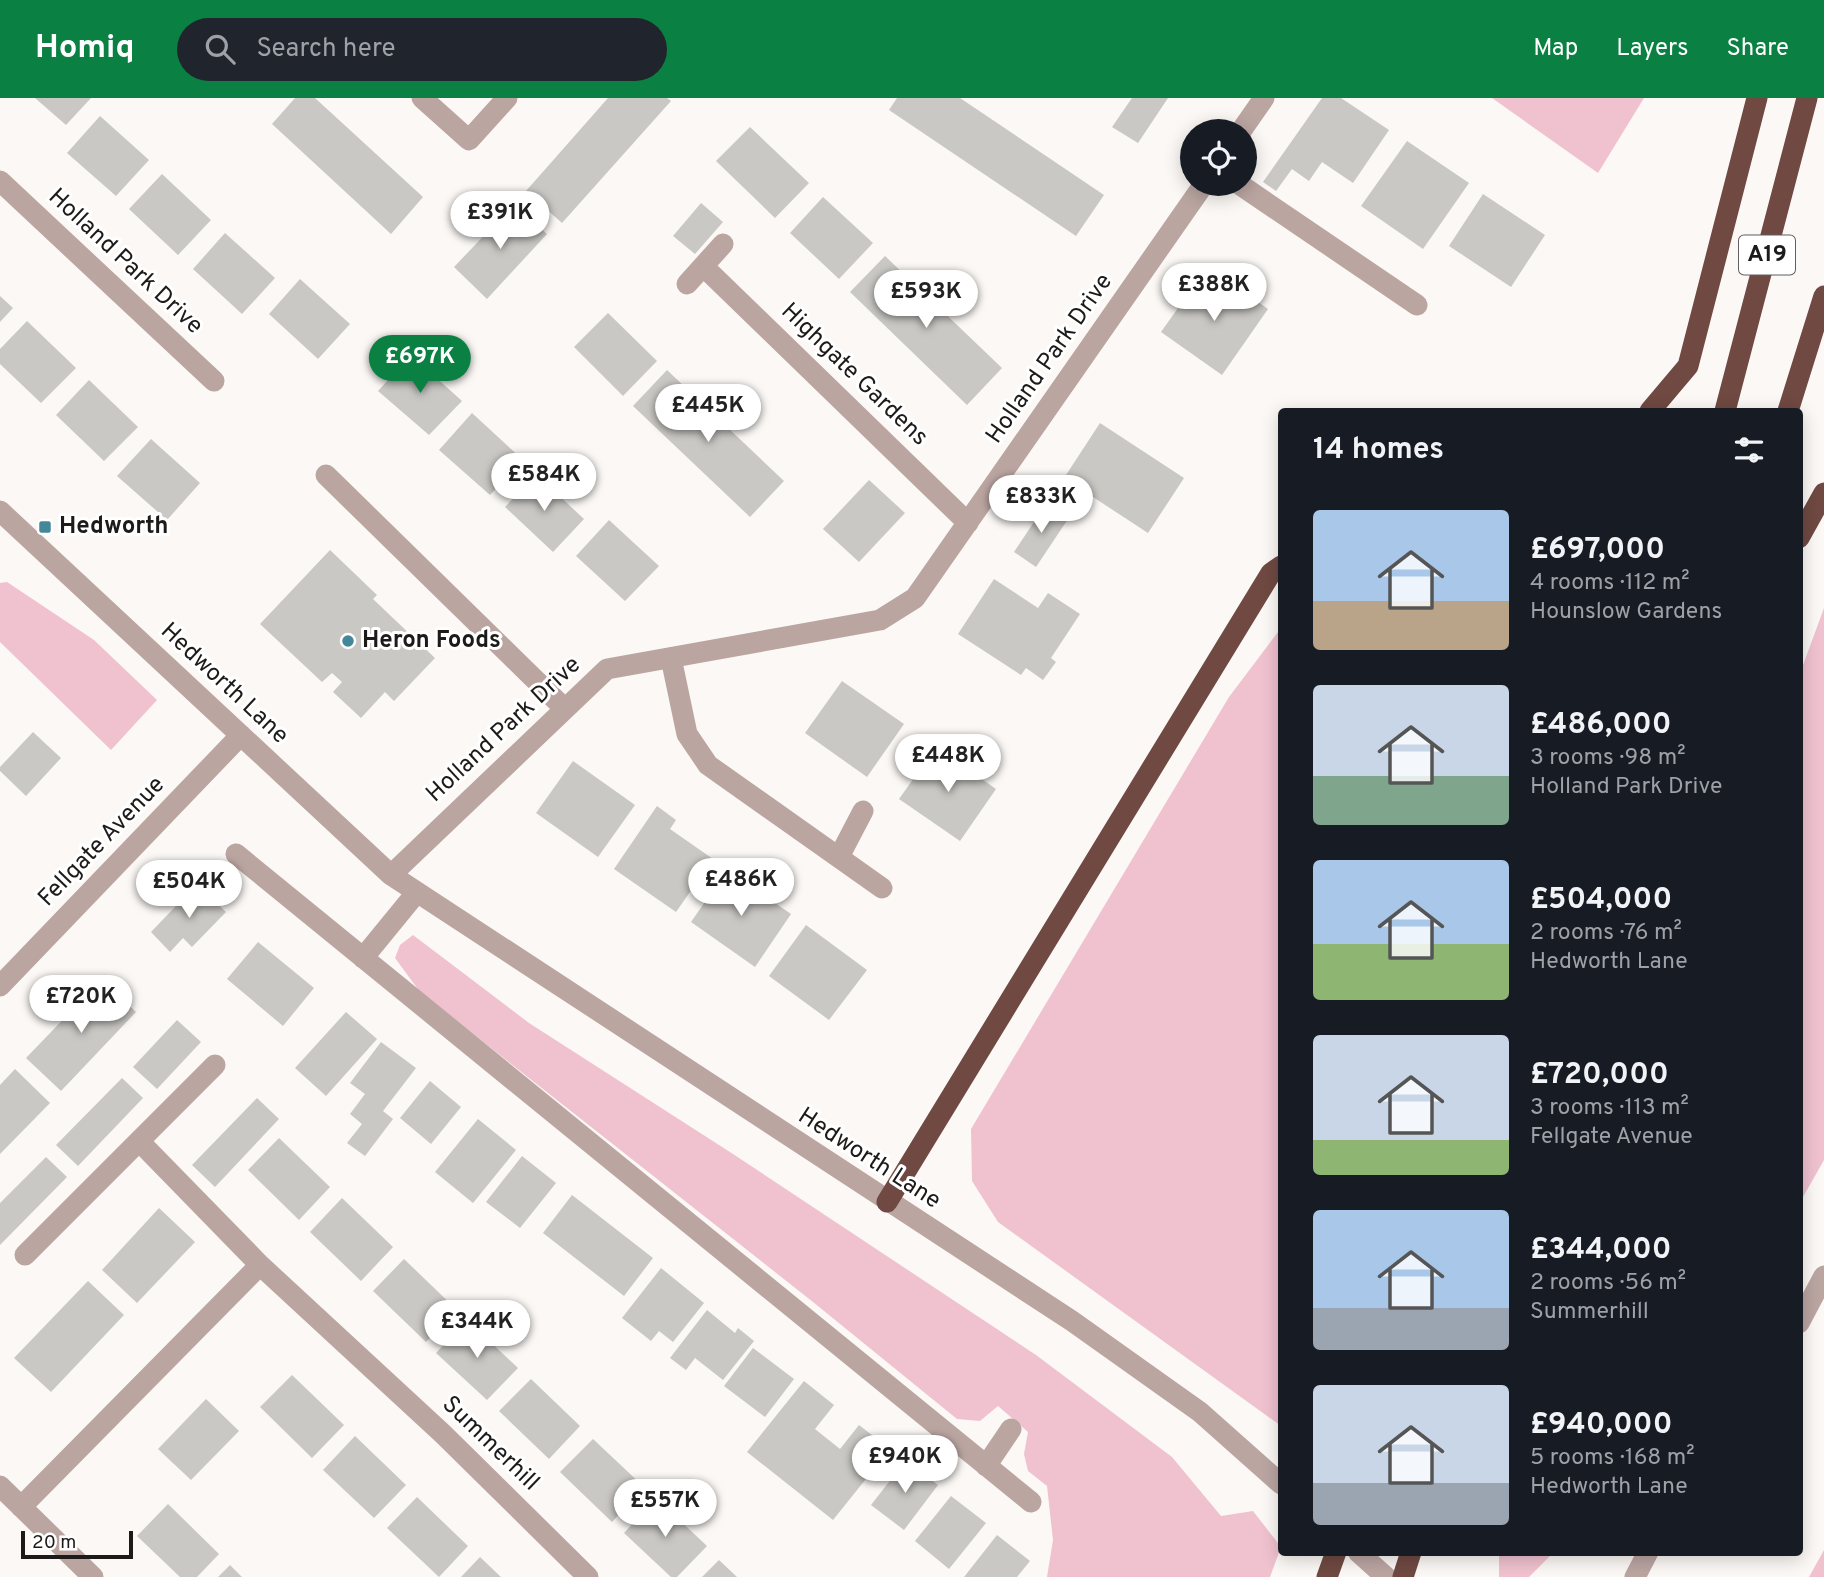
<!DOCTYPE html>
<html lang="en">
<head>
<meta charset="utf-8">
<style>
  :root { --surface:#171b24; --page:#20242c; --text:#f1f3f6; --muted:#9ea1a6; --accent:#0b8043 }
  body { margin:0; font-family:Overpass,sans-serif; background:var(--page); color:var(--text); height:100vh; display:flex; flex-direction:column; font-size:26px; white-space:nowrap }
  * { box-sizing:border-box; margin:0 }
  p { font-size:23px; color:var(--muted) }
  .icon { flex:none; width:38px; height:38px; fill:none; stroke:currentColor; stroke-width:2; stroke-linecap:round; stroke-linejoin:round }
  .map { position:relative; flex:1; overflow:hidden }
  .side { position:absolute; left:1278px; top:310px; width:525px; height:1148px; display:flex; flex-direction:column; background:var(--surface); border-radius:7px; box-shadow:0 4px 18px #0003 }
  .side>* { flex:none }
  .fabs { position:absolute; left:1180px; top:21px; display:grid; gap:14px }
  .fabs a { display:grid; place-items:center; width:77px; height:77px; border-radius:50%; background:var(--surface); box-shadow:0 4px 18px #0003; font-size:35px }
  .scale { position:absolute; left:21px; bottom:18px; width:112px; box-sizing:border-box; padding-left:7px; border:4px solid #1d1b1a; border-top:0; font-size:19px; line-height:24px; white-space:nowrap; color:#1d1b1a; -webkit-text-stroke:5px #fff; paint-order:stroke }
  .price { position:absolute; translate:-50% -60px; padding:0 16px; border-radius:24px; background:#fff; color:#222; font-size:23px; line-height:46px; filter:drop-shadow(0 2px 4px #0008) }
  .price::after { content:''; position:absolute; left:50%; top:42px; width:21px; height:16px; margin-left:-10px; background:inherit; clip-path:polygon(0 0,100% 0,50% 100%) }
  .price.on { background:var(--accent); color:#fff }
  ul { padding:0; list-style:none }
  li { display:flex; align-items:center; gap:21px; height:175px; padding:0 35px }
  li span { display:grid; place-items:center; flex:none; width:196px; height:140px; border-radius:7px; color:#555 }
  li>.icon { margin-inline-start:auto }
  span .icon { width:84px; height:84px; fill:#fffc; stroke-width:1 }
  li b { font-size:30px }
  h2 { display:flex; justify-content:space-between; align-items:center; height:84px; padding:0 35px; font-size:30px }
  header { display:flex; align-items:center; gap:42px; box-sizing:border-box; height:98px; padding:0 35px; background:var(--accent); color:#fff }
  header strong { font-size:33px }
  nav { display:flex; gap:38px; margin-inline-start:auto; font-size:24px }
  .search { width:490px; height:63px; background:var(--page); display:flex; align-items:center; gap:18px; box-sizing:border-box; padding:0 24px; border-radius:38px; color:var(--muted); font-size:26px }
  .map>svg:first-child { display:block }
  .green { fill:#f0c2cf }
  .building { fill:#c9c8c4 }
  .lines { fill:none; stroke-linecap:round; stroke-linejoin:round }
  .minor { stroke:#baa5a1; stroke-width:21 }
  .highway { stroke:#6f4942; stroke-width:21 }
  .poi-dot { fill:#448798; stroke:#fff; stroke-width:2.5 }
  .labels { text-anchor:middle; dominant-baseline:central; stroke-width:6; stroke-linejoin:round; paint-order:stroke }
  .shield { fill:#fff; stroke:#615f5f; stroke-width:2 }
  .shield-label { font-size:23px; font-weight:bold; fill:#1d1b1a }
  .street-label { font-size:24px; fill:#1d1b1a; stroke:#fff }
  .poi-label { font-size:24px; font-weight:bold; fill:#1d1b1a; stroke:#fff; text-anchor:start }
</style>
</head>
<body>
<header>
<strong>Homiq</strong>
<div class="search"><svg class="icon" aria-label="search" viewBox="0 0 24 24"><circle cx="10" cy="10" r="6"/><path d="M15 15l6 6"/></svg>Search here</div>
<nav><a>Map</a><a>Layers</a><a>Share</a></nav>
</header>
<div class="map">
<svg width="1824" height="1479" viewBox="0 0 1824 1479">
  <rect width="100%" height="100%" fill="#fbf8f5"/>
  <path class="green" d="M1492,0H1644L1598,75Z
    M7,484L94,542L157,602L111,652L0,544V485Z
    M1824,510V1062L1799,1106V578Z
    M1281,530V1328L998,1124L972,1083L971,1031L1229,599Z
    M413,837L529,925L733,1056L1036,1257L1172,1359L1221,1418L1253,1413L1281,1449L1270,1479H1047L1053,1442L1047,1388L1028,1373L1024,1356L1028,1334L998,1308L980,1323L957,1321L813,1204L420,894L395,860L400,847Z
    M1824,1452V1479H1809Z
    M1499,1454H1554L1529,1479H1499Z"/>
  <path class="building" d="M35,0H91L66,27Z
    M295,0H315L423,99L391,136L272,26Z
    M608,0H667L671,3L562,125L526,93Z
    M897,0H960L1104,97L1076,138L889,12Z
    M1132,0H1168L1138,45L1112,29Z
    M1322,0H1341L1389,32L1353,85L1322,64L1309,83L1292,71L1276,93L1263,84Z
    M100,18L149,62L116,98L67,55Z
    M750,29L809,85L775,120L716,63Z
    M1407,43L1469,85L1423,151L1361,108Z
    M162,76L211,122L178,157L129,111Z
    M1483,96L1545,137L1511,189L1449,148Z
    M823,99L873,145L839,181L790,135Z
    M701,105L723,124L695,156L673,138Z
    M514,106L547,136L487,201L454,169Z
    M225,135L275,180L242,216L193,171Z
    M885,158L1002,270L967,307L850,194Z
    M1202,176L1232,196L1237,189L1268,211L1222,277L1161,234Z
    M300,181L350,226L318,261L269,216Z
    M0,198L13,210L0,224Z
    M608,215L657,263L623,298L574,249Z
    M27,223L76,270L41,305L0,266V251Z
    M411,257L462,303L429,337L378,293Z
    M667,272L784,383L750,419L633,308Z
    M89,282L138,329L104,363L56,317Z
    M472,315L523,362L490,397L439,352Z
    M1100,325L1184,380L1148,435L1064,380Z
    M151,341L200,385L167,422L117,378Z
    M536,376L584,421L553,454L505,409Z
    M869,382L905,415L859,464L823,431Z
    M1046,406L1068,421L1036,469L1014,454Z
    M609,422L659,468L625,503L576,458Z
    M330,452L377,497L373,501L435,560L394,603L385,594L361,620L333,594L342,584L332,575L322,584L260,526Z
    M994,481L1038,510L1048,495L1080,516L1051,560L1056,564L1043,582L1026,570L1021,577L958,536Z
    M842,583L904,626L867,679L805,635Z
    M33,634L61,660L26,698L0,673V669Z
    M936,649L996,691L960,743L899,701Z
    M573,663L635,707L598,759L536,715Z
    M657,708L676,722L670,731L713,761L676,814L614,771Z
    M727,772L791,816L755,869L691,824Z
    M197,786L226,814L192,849L183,840L170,854L151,834Z
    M806,827L867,872L829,922L769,878Z
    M258,844L314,890L283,928L227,881Z
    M102,881L136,914L61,993L26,960Z
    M346,914L377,941L326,998L295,970Z
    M177,922L201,944L157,991L133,969Z
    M381,944L416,970L383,1013L393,1021L365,1058L347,1045L362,1026L350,1016L365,996L350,985Z
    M15,971L50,1005L0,1056V987Z
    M122,980L143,1000L78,1068L56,1047Z
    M430,983L461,1009L431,1046L400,1020Z
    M257,1000L279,1021L215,1089L192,1067Z
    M478,1021L516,1052L473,1105L435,1074Z
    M279,1040L330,1089L299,1122L248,1072Z
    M522,1058L556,1085L520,1130L486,1104Z
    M46,1059L67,1079L0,1147V1105Z
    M572,1097L653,1160L624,1198L543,1135Z
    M342,1100L393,1149L361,1183L310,1134Z
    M159,1110L195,1144L137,1205L102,1172Z
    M404,1161L457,1212L426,1244L373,1193Z
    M661,1170L704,1205L673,1244L659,1233L651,1243L622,1220Z
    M88,1183L124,1217L51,1294L14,1260Z
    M707,1212L735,1235L738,1230L754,1243L723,1282L695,1260L686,1272L670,1260Z
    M467,1222L518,1270L487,1302L436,1255Z
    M753,1250L794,1281L765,1319L724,1288Z
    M292,1277L344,1327L312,1360L260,1309Z
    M531,1281L580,1328L549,1361L499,1313Z
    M804,1283L834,1307L815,1331L840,1351L859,1327L890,1351L833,1422L747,1354Z
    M206,1301L239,1333L191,1382L158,1351Z
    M355,1338L406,1387L374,1420L323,1372Z
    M593,1341L644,1389L612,1424L560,1374Z
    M906,1362L938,1387L904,1432L871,1407Z
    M951,1398L986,1425L949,1471L915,1443Z
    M417,1399L468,1448L439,1479L387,1430Z
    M656,1400L707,1448L677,1479H671L624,1435Z
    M168,1406L219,1456L197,1479H180L137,1438Z
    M997,1437L1030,1463L1017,1479H964Z
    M480,1459L501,1479H461Z
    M719,1462L737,1479H702Z
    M230,1467L242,1479H218Z"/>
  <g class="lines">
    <path class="minor" d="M422,0L469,42L507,0
      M1241,33L1264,0
      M0,83L214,283
      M1239,86L1417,207
      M703,168L968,425
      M687,186L723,146
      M326,377L564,610
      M0,413L391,777L1072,1223L1200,1314L1281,1386
      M671,560L687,636L708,667L882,790
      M236,756L1031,1404
      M839,759L863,713
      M391,777L607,571L880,522L915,500L1204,86
      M363,860L417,794
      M0,888L241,637
      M139,1043L260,1167
      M25,1157L215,967
      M1799,1225L1824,1178
      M986,1368L1011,1331
      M0,1388L93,1479
      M21,1409L260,1167L443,1336L588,1479
      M1358,1454L1386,1479
      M1635,1479L1648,1454"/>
    <path class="highway" d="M1650,313L1688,268L1757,0
      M1725,313L1807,0
      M1788,313L1824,198
      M1799,440L1824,395
      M887,1104L1271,475L1281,468
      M1327,1479L1336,1454
      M1403,1479L1411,1454"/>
  </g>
  <g class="poi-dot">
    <rect x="38" y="422" width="14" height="14" rx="3.5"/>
    <circle cx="348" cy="543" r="7"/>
  </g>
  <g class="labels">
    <rect class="shield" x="1739" y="137.5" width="56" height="39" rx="5"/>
    <g class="shield-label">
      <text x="1767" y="157">A19</text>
    </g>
    <g class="street-label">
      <text transform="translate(125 164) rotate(43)">Holland Park Drive</text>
      <text transform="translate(1050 261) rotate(-55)">Holland Park Drive</text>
      <text transform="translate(854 277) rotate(44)">Highgate Gardens</text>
      <text transform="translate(224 586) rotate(43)">Hedworth Lane</text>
      <text transform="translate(504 632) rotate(-43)">Holland Park Drive</text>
      <text transform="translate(102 744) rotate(-46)">Fellgate Avenue</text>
      <text transform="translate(869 1061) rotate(33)">Hedworth Lane</text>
      <text transform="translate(490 1346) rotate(44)">Summerhill</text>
    </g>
    <g class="poi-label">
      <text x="59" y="429">Hedworth</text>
      <text x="362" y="543">Heron Foods</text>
    </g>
  </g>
</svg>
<div class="fabs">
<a><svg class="icon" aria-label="locate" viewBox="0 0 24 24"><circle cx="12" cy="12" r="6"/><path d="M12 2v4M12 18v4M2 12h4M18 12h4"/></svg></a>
</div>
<div class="scale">20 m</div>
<b class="price" style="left:500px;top:153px">£391K</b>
<b class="price" style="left:1214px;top:225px">£388K</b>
<b class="price" style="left:926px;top:232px">£593K</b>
<b class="price on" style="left:420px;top:297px">£697K</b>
<b class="price" style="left:708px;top:346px">£445K</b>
<b class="price" style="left:544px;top:415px">£584K</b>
<b class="price" style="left:1041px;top:437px">£833K</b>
<b class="price" style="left:948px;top:696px">£448K</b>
<b class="price" style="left:741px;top:820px">£486K</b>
<b class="price" style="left:189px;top:822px">£504K</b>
<b class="price" style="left:81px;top:937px">£720K</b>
<b class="price" style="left:477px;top:1262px">£344K</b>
<b class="price" style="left:905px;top:1397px">£940K</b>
<b class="price" style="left:665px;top:1441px">£557K</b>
<section class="side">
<h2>14 homes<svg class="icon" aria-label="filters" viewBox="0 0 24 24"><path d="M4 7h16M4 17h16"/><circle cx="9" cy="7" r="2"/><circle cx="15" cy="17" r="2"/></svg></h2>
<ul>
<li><span style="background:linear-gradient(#a9c7e8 65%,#b9a48a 0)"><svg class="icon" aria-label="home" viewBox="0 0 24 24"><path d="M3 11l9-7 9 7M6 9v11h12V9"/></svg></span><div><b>£697,000</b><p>4 rooms · 112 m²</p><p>Hounslow Gardens</p></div></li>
<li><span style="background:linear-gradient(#c9d6e8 65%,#7fa58c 0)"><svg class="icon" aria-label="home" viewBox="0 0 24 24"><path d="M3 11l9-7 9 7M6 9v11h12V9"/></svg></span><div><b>£486,000</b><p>3 rooms · 98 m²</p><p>Holland Park Drive</p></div></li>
<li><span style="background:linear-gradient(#a9c7e8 60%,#8fb573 0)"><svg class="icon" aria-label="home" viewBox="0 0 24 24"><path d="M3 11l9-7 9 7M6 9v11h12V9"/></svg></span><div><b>£504,000</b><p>2 rooms · 76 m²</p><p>Hedworth Lane</p></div></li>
<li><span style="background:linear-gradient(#c9d6e8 75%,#8fb573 0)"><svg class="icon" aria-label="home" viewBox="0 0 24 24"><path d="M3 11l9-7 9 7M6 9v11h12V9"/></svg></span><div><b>£720,000</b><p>3 rooms · 113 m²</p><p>Fellgate Avenue</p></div></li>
<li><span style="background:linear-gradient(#a9c7e8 70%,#9aa5b1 0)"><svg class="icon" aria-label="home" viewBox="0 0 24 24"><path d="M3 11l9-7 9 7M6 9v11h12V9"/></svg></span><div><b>£344,000</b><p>2 rooms · 56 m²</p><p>Summerhill</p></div></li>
<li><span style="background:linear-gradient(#c9d6e8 70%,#9aa5b1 0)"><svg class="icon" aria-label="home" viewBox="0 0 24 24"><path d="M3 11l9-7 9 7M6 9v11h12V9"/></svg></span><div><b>£940,000</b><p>5 rooms · 168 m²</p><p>Hedworth Lane</p></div></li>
</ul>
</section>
</div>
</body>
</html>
